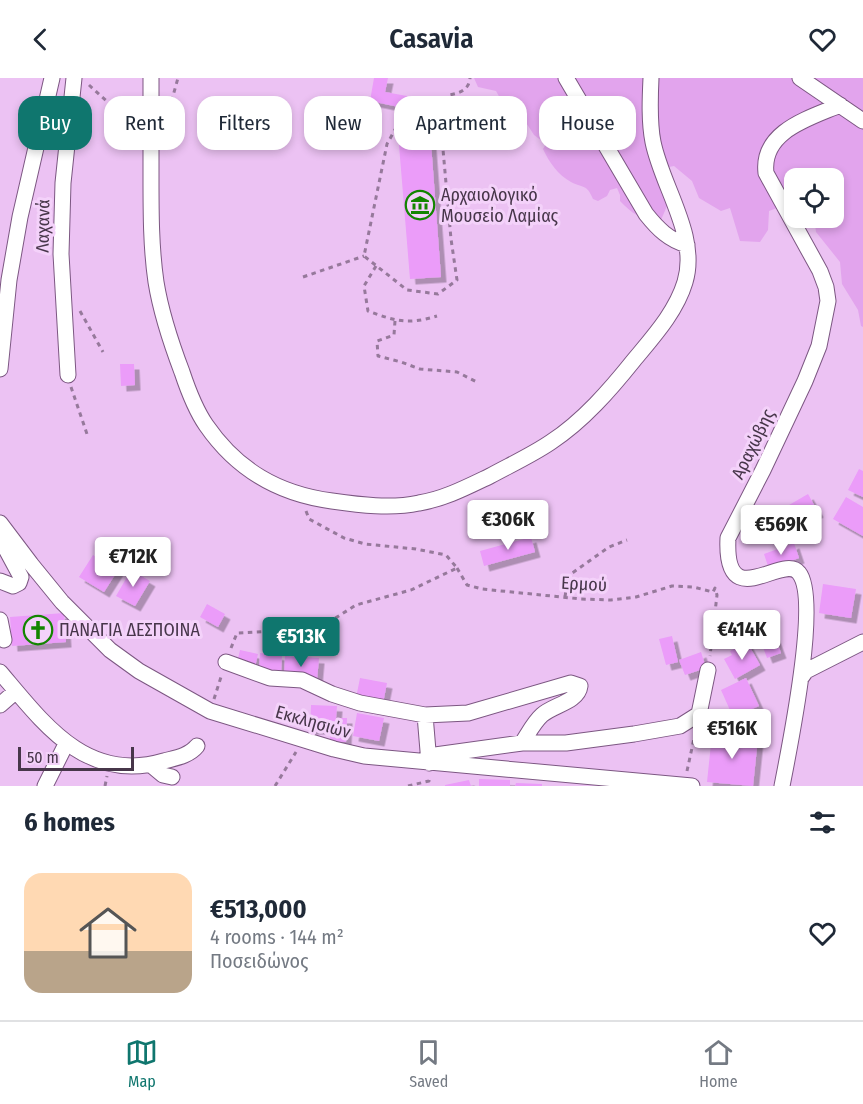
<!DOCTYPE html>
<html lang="en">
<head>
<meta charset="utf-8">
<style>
  :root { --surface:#fff; --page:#f6f6f7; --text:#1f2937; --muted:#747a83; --line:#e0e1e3; --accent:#0f766e }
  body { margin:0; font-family:"Fira Sans Condensed",sans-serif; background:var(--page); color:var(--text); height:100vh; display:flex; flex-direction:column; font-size:22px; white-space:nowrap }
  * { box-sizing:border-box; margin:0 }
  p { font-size:20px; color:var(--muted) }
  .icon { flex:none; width:33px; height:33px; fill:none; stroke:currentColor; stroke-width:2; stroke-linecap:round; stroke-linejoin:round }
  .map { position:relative; height:708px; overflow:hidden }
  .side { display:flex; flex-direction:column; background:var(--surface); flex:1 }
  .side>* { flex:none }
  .hud { position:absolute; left:18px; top:18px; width:828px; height:54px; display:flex; gap:12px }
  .buttons { position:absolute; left:784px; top:90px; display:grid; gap:12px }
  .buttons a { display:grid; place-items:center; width:60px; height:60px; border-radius:12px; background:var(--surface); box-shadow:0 3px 9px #0003; font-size:30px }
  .scale { position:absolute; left:18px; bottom:15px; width:116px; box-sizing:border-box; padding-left:6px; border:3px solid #47364a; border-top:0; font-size:16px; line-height:21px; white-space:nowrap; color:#47364a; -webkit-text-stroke:4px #f4d2fa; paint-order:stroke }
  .price { position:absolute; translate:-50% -51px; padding:0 14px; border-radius:6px; background:#fff; color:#222; font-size:20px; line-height:39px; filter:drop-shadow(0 2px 3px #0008) }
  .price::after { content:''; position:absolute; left:50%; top:36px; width:18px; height:14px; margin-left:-9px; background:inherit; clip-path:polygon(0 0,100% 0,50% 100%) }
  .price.selected { background:var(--accent); color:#fff }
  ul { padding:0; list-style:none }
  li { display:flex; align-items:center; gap:18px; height:150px; padding:0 24px }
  li span { display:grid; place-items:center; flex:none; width:168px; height:120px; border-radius:18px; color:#555 }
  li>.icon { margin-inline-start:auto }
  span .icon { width:72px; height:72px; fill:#fffc; stroke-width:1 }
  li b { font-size:26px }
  h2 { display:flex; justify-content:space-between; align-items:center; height:72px; padding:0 24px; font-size:26px }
  .tag { padding:0 21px; border-radius:18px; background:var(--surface); box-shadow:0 3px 9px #0003; font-size:21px; line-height:54px }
  .tag.selected { background:var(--accent); color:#fff }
  header { display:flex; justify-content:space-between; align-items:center; height:78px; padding:0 24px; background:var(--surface); font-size:27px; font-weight:600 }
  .dock { display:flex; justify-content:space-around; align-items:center; height:84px; border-top:2px solid var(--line); background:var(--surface); font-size:16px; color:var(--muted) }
  .dock a { display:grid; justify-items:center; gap:3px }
  .dock .selected { color:var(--accent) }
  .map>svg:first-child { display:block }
  .green { fill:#e2a4ed }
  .building { fill:#eb9cf9; filter:url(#shadow) }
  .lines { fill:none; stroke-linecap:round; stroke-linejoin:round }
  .street-casing { stroke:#7c5782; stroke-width:17 }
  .path { stroke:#96799b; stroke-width:3; stroke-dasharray:4.5 4.5; stroke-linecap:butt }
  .street { stroke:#fff; stroke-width:15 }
  .labels { text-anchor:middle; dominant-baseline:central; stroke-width:6; stroke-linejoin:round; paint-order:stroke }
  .poi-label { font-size:18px; fill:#47364a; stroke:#f4d2fa; text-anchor:start }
  .street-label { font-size:18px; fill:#47364a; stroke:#f4d2fa }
</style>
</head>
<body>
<header><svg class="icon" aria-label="back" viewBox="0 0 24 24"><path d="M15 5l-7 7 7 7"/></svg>Casavia<svg class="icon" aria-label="heart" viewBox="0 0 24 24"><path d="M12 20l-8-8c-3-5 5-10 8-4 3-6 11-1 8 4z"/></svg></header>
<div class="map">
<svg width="863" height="708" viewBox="0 0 863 708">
  <defs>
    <filter id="shadow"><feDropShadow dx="5.5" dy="5.5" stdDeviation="0" flood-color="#0004"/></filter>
  </defs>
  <rect width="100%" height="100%" fill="#ecc2f3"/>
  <path class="green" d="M474,0H863V249L861,248L858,232L842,206L840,184L816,154L814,140H834V100H795V131L785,127L769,133L768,152L760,164L740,163L730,130L721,133L699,120L692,103L674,88L659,91L667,128L661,142C643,143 632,136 620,123V117L617,110L610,112L607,118L598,123L593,121C586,105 584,111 571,104C558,97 549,84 543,71L546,66L534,57L523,40H519L505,29L496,13L478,9Z"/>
  <path class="building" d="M374,0H388L385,14L407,18L404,30L370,23Z
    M430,52L441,199L410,201L398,55Z
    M120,286H134L135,307L121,308Z
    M859,391L863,393V419L848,412Z
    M808,416L818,434L788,451L777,434Z
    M846,419L863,429V458L833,441Z
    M531,459L535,474L484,488L480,473Z
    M794,465L799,480L769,491L764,476Z
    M93,477L118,492L104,514L79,499Z
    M131,492L150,503L135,528L116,518Z
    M823,506L856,511L851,540L819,535Z
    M207,526L225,536L218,549L200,539Z
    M761,533L769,550L743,561L735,544Z
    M64,535L66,564L12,568L10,539Z
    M772,551L781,575L767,580L758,556Z
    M672,558L678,584L666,587L659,561Z
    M747,564L760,587L735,601L724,581L732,577L730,573Z
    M240,572L258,576L255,589L237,585Z
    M701,574L706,590L685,597L679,582Z
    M260,575L282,577L281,596L259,595Z
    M285,578L319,580L317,602L284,600Z
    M360,600L387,605L383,625L356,620Z
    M746,600L759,628L733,639L721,612Z
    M311,627L337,628L336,640H347L346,664L330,663V651H310Z
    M357,635L384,640L379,663L353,658Z
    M712,656L758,660L753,708L707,704Z
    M479,701L510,702V708H479Z
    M469,702L471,708H445V707Z
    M516,705L542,706V708H515Z"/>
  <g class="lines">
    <g class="street-casing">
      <path id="street" d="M151,0C151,33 151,66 151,99C151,135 151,170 156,204C161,235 171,265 182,294C188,312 195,331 206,347C237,392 278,416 332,423C360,427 391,431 419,425C444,421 467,409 490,398C510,387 532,377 551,364C583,343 610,312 634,282C653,259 676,234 685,204C699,158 662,109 653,64C649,44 650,21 651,0
        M566,0L646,136C658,151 669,162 687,167
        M800,0L863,43
        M0,291L9,202L20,139L52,0
        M68,297L61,176L63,105L74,0
        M0,445L31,486L62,524L110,572L139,593L210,633L334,671L364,678L692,708
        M0,460L21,499L19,505L13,508L0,503
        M0,542L4,562
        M226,584L270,600L302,602L332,616L360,625L425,637L468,635L571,605L580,608C578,624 553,627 542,637C534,644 528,656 522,665
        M0,594C44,646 87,706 164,683C175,680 189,678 197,668
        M801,600L806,593L863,564
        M0,627L16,613
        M425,637L429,685
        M428,678L522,665H566L634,656L680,648L699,636L708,592
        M151,687L163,697L172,699
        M45,708L66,666
        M782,708C789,672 820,521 799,495C783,474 724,539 728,460L763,392L805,303L819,268L828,223L826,209L820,193L766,95C761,53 810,40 840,27"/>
    </g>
    <path class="path" d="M89,7L135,49
      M441,49L397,48L387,66L364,178L407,212L438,216L457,202L451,161L441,49L444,32L449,17C460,15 469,12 470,0
      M167,59L171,25L178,0
      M448,127L498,114
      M376,188L364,208L368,233C395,243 408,247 437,238
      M303,199L364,178
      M80,233L103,274
      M395,243L394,257L377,263L378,278L401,284L420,291L457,294L479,305
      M71,309L88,359
      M457,490L467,507L482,511L581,521L611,522L636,519L672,508L693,509L713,514L715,510L717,517L710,578
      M565,519L568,498L609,469L627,462
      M231,570L237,555L309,551L326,546L356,527L411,512L457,490L446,477L416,471L365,466L344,460L309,441L306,433
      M214,621L221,599
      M687,693L695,656
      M105,708L107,698
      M275,708L296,674
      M408,708L429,703V699"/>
    <use href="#street" class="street"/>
  </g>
  <defs>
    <g id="museum-ring" transform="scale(1.5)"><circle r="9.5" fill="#f4d2fa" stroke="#138500" stroke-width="1.5"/><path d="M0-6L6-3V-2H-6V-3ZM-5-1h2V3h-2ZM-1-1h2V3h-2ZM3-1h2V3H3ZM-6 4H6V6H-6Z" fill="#138500"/></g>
    <g id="church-ring" transform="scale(1.5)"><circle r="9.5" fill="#f4d2fa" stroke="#138500" stroke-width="1.5"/><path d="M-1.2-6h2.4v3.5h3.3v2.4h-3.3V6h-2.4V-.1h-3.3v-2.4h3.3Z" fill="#138500"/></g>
  </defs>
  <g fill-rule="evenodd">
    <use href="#museum-ring" x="420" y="127"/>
    <use href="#church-ring" x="38" y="552"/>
  </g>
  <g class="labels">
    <g class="poi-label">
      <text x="441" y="117">Αρχαιολογικό<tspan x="441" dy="21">Μουσείο Λαμίας</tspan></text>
      <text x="59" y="552">ΠΑΝΑΓΙΑ ΔΕΣΠΟΙΝΑ</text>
    </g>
    <g class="street-label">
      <text transform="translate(43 148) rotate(-89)">Λαχανά</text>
      <text transform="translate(753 366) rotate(-64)">Αραχώβης</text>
      <text transform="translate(584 506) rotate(3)">Ερμού</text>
      <text transform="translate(313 644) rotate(16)">Εκκλησιών</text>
    </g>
  </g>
</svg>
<div class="buttons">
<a><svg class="icon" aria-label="locate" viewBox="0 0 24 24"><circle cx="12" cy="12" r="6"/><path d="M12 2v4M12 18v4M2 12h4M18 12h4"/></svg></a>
</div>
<div class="scale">50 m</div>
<b class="price" style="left:508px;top:473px">€306K</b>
<b class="price" style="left:781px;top:478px">€569K</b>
<b class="price" style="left:133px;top:510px">€712K</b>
<b class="price" style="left:742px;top:583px">€414K</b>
<b class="price selected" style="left:301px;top:590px">€513K</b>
<b class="price" style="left:732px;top:682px">€516K</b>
<div class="hud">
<a class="tag selected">Buy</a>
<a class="tag">Rent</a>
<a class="tag">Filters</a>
<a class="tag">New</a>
<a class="tag">Apartment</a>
<a class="tag">House</a>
</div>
</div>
<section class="side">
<h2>6 homes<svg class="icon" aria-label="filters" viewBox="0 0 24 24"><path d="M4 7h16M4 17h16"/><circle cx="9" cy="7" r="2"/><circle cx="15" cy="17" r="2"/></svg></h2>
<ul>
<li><span style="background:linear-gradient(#ffd9b3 65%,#b9a48a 0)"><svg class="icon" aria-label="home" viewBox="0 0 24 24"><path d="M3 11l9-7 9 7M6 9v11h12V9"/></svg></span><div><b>€513,000</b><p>4 rooms · 144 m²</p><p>Ποσειδώνος</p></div><svg class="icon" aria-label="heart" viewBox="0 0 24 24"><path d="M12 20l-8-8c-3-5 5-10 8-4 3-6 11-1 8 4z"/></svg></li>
</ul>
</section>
<nav class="dock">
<a class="selected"><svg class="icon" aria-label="map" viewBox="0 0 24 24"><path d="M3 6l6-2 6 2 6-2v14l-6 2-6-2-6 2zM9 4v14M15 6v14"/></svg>Map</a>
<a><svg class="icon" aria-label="saved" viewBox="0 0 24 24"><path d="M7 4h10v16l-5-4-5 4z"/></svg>Saved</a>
<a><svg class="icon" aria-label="home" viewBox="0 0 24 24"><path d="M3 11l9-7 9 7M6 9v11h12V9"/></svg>Home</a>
</nav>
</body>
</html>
